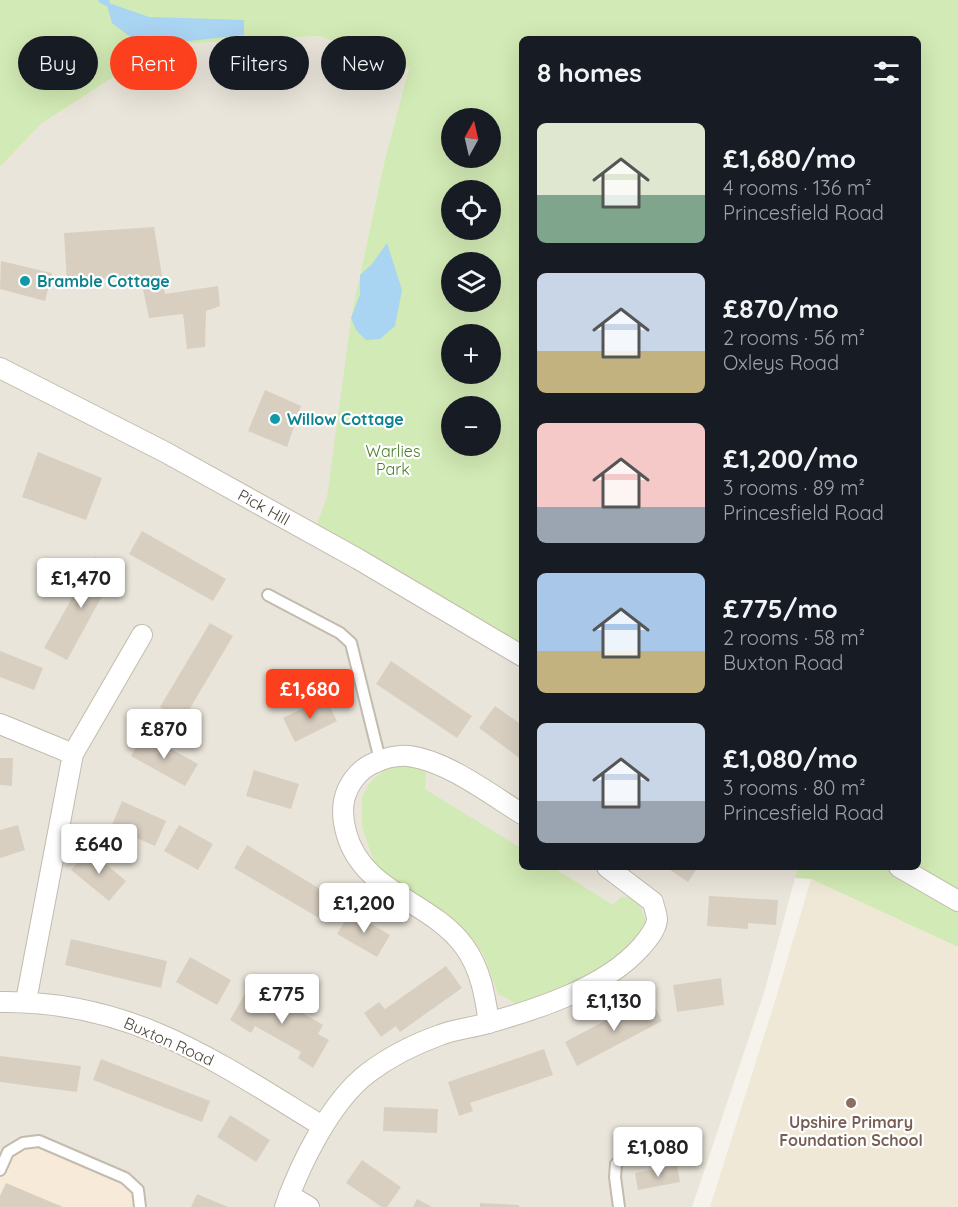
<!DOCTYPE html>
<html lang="en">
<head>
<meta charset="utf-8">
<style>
  :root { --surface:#171b24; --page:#242831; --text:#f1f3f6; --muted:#9ea1a6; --accent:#fc3f1d }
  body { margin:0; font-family:Quicksand,sans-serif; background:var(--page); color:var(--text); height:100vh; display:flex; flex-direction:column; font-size:22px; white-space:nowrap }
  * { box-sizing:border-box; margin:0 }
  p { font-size:20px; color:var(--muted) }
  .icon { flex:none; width:33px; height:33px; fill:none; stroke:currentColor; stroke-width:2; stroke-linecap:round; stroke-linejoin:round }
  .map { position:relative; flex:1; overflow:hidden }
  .sheet { position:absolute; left:519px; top:36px; width:402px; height:834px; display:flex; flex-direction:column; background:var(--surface); border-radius:9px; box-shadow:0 6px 24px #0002 }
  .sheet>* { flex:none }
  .guide { position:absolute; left:18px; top:36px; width:411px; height:54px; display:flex; gap:12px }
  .needle { width:39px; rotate:8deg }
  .tools { position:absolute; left:441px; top:108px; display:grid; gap:12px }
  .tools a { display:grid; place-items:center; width:60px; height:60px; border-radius:50%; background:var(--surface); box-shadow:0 6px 24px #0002; font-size:30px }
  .price { position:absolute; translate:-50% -51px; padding:0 14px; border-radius:6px; background:#fff; color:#222; font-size:20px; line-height:39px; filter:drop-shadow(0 2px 3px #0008) }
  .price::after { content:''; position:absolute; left:50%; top:36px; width:18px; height:14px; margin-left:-9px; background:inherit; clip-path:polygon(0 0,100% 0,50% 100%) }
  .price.current { background:var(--accent); color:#fff }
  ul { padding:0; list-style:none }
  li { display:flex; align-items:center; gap:18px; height:150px; padding:0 18px }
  li span { display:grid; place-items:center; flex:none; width:168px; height:120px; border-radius:9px; color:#555 }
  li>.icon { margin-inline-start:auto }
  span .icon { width:72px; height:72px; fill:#fffc; stroke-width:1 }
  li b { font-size:26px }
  h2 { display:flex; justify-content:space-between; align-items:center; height:72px; padding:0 18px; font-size:26px }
  .chip { padding:0 21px; border-radius:27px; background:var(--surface); box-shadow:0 6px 24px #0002; font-size:21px; line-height:54px }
  .chip.current { background:var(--accent); color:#fff }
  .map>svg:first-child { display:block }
  .residential { fill:#eae5da }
  .commercial { fill:#f7ead8 }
  .education { fill:#efe8d6 }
  .green { fill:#d2eab5; fill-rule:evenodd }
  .water { fill:#a9d4f2 }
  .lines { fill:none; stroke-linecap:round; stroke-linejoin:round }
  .stream { stroke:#a9d4f2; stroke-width:7 }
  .building { fill:#d8cfc1 }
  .service-casing { stroke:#c2bbae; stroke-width:14 }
  .minor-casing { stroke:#c2bbae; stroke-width:22 }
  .service { stroke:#fff; stroke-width:10 }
  .minor { stroke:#fff; stroke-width:20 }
  .culture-dot { fill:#0f9aa8; stroke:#fff; stroke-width:2 }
  .education-dot { fill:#8d6e63; stroke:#fff; stroke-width:2 }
  .labels { text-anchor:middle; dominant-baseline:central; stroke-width:4.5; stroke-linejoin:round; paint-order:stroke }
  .culture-label { font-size:16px; font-weight:bold; fill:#0d838f; stroke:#fff; text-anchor:start }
  .park-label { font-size:16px; fill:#4a7f2a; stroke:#fff }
  .street-label { font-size:16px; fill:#4b4439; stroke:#fff }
  .education-label { font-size:16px; font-weight:bold; fill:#785e54; stroke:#fff }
</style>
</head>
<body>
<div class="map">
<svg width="958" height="1207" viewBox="0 0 958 1207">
  <rect width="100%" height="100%" fill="#f6f3ec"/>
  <path class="residential" d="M319,36L409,68L384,163L352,312L330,500L311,540L522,668V867H798L764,993L692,1207H140L0,1170V167L41,124L163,45Z"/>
  <path class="commercial" d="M39,1141L138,1190L140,1207H0V1170L8,1152Z"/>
  <path class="education" d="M811,879L958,947V1207H710L776,998Z"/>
  <path class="green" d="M0,0H958V947L811,879L795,878L798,867H918V39H522V668L311,540L327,497L352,312L384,163L409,68L319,36L163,45L41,124L0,167ZM452,118H490V158H452ZM452,190H490V230H452ZM452,262H490V302H452ZM452,334H490V374H452ZM452,406H490V446H452Z
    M406,765L426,772L425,789L522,849V867H552L613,905L621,897H632L640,906L646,922L645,933L608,969L519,1005L498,994L484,955L460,926L391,879L374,862L362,827V796L372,780L386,769Z"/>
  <path class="water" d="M106,2L149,17L244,20V35L153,45L133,39L112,23Z
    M387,243L402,290L395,326L380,339L366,340L356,330L351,318L360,295V275L372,264Z"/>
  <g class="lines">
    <path class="stream" d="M102,0L106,2"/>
  </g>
  <path class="building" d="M154,227L165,294L218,286L220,306L206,311L205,347L187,349L183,314L149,318L140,275L67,282L64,233Z
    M1,261L52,273L45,301L0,289Z
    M265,390L301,406L287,447L248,431Z
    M38,452L102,478L86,520L22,497Z
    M142,531L226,579L213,601L129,554Z
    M95,557L117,569L67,660L44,648Z
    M210,623L233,636L183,720L160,707Z
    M0,651L43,668L34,690L0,677Z
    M391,661L472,716L457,738L376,684Z
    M325,697L337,721L295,742L283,718Z
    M495,706L522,725V760L479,728Z
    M144,734L198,764L185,786L131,756Z
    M0,758H13L12,786L0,785Z
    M254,770L299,784L291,809L246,796Z
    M122,801L166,821L155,846L111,827Z
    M18,825L25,850L0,858V830Z
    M179,825L213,844L198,870L164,851Z
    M247,845L332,896L319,918L234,868Z
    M89,850L126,881L109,901L71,870Z
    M666,867H698L688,882Z
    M709,896L778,900L776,925L748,923V929L707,926Z
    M350,912L390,935L377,957L337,934Z
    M71,939L167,961L161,988L65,965Z
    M190,957L231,980L217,1005L176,982Z
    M446,966L462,988L400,1032L396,1026L381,1037L364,1013L379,1002L385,1009Z
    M721,978L724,1005L677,1012L673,985Z
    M247,990L262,999L266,992L323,1025L318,1034L329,1040L313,1068L298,1058L301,1052L255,1026L251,1033L230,1020Z
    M650,997L662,1021L577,1066L565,1042Z
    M544,1049L553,1075L470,1103L473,1111L459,1116L448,1082Z
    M0,1056L81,1066L77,1092L0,1082Z
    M101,1059L210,1101L202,1122L93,1080Z
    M384,1107L438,1109L437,1133L383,1131Z
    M230,1115L270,1140L256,1162L217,1137Z
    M362,1160L401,1187L387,1207H382L346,1183Z
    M677,1165L680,1182L638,1190L635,1173Z
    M6,1183L63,1207H0V1196Z
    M197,1194L228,1207H191Z
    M417,1199L432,1207H413Z
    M480,1203L519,1205V1207H480Z"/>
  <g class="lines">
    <g class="service-casing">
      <path id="service" d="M268,595L340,633L351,643L380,760
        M616,1164L615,1177L619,1207
        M0,1170L8,1152L23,1143L39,1141L125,1178L138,1190L140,1207"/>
    </g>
    <g class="minor-casing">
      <path id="minor" d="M0,368L165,452L358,559L522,656
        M0,724L73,754
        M899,867L958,901
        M26,1001L73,754L142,635
        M0,1002C131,1000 216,1061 322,1126
        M489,1023C485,996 481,969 464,946C430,900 362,893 346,832C343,821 342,812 344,801C347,785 359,769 374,763C384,758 398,755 409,756C447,761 490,794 522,814
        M289,1195L309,1207
        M285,1207C300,1164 331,1101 368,1073C389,1057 415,1044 440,1035C455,1029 472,1028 488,1023C538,1009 606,987 641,947C647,940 656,930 657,920C657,914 654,908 653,902L607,867"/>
    </g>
    <use href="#service" class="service"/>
    <use href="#minor" class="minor"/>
  </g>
  <g class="culture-dot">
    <circle cx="25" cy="281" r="6"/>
    <circle cx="275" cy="419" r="6"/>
  </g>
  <circle class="education-dot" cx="851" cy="1103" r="6"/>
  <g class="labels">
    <g class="culture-label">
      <text x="37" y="281">Bramble Cottage</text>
      <text x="287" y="419">Willow Cottage</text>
    </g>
    <g class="park-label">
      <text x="393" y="451">Warlies<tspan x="393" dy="18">Park</tspan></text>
    </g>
    <g class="street-label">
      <text transform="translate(264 507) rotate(29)">Pick Hill</text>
      <text transform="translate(169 1041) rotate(24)">Buxton Road</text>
    </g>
    <g class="education-label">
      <text x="851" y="1122">Upshire Primary<tspan x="851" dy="18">Foundation School</tspan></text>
    </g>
  </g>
</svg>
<div class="tools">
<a><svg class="needle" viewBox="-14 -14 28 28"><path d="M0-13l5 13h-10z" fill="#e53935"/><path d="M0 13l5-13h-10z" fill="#9ea1a6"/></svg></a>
<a><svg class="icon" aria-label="locate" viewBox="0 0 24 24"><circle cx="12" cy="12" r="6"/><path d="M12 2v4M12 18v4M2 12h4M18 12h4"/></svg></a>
<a><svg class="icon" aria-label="layers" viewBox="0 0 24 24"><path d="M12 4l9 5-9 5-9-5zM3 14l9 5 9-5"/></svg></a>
<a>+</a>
<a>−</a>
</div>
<b class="price" style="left:81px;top:609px">£1,470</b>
<b class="price current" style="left:310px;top:720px">£1,680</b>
<b class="price" style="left:164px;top:760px">£870</b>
<b class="price" style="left:99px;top:875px">£640</b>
<b class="price" style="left:364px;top:934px">£1,200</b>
<b class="price" style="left:282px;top:1025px">£775</b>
<b class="price" style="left:614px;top:1032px">£1,130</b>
<b class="price" style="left:658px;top:1178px">£1,080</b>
<div class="guide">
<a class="chip">Buy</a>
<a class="chip current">Rent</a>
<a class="chip">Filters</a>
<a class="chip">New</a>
</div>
<section class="sheet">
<h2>8 homes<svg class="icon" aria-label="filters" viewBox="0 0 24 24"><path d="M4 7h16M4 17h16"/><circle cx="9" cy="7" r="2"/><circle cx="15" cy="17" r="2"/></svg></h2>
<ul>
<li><span style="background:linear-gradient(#dfe7d0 60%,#7fa58c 0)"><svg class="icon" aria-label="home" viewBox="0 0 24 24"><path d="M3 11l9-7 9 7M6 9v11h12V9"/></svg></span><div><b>£1,680/mo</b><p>4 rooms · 136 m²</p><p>Princesfield Road</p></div></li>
<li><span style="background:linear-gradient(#c9d6e8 65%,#c2b280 0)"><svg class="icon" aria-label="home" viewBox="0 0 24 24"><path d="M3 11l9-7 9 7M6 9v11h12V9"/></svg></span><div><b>£870/mo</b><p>2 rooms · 56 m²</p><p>Oxleys Road</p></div></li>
<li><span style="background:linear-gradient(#f6c9c9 70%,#9aa5b1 0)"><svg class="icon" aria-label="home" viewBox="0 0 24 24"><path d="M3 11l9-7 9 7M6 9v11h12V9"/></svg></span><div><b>£1,200/mo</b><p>3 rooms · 89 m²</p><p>Princesfield Road</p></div></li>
<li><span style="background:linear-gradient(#a9c7e8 65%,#c2b280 0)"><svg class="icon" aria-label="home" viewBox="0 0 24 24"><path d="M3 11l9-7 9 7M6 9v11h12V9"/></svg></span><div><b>£775/mo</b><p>2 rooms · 58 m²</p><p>Buxton Road</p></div></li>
<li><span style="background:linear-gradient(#c9d6e8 65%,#9aa5b1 0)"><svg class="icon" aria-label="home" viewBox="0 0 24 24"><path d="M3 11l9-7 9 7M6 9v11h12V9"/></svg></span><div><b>£1,080/mo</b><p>3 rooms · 80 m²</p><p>Princesfield Road</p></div></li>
</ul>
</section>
</div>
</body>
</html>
